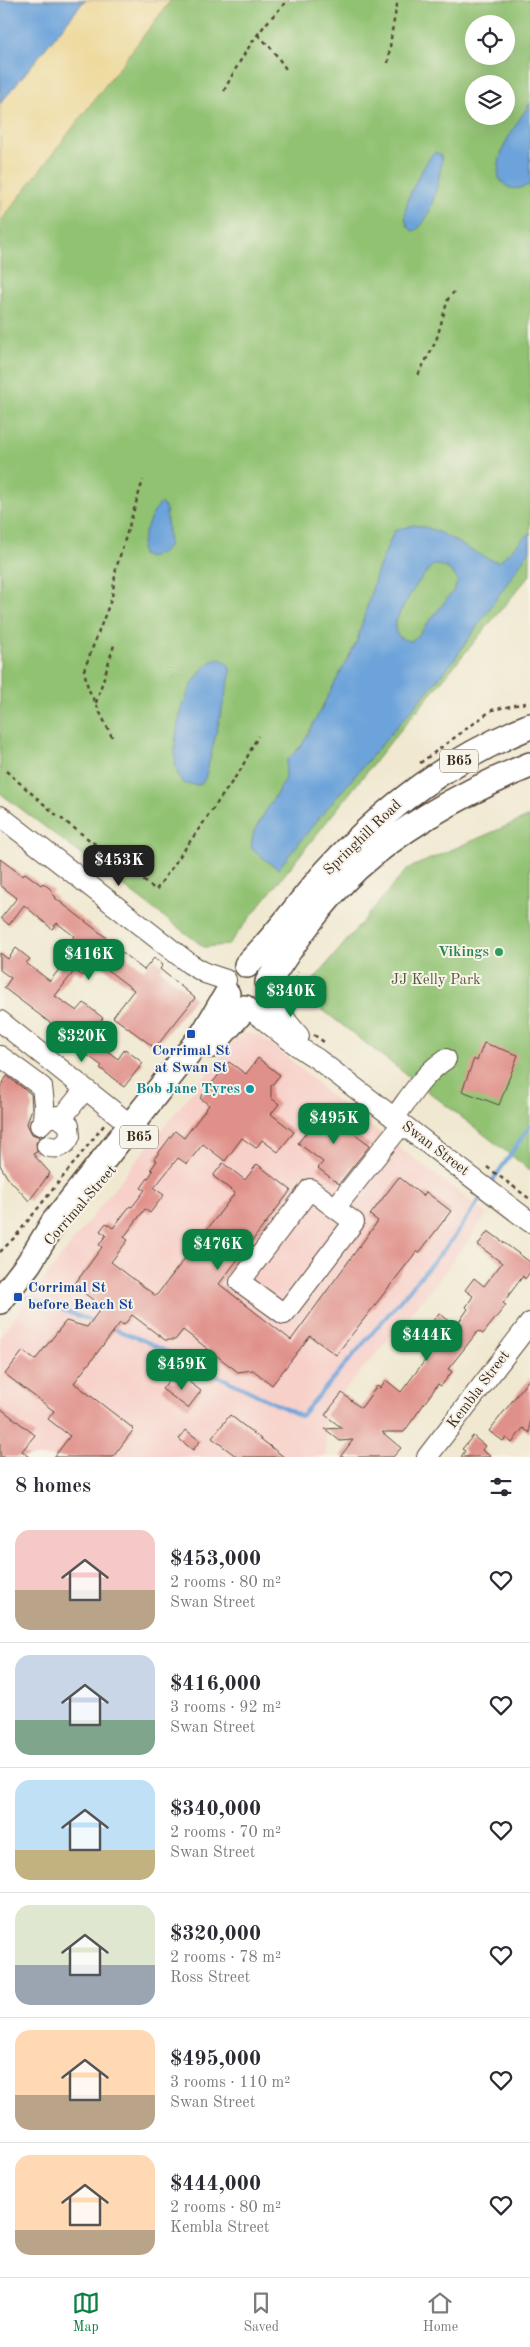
<!DOCTYPE html>
<html lang="en">
<head>
<meta charset="utf-8">
<style>
  :root { --surface:#fff; --page:#f2f2f3; --text:#2b2b33; --muted:#7c7c81; --line:#e1e1e2; --accent:#0b8043 }
  body { margin:0; font-family:"Old Standard TT",serif; background:var(--page); color:var(--text); height:100vh; display:flex; flex-direction:column; font-size:19px; white-space:nowrap }
  * { box-sizing:border-box; margin:0 }
  p { font-size:16px; color:var(--muted) }
  .icon { flex:none; width:28px; height:28px; fill:none; stroke:currentColor; stroke-width:2; stroke-linecap:round; stroke-linejoin:round }
  .map { position:relative; height:1457px; overflow:hidden }
  .side { display:flex; flex-direction:column; background:var(--surface); flex:1 }
  .side>* { flex:none }
  .controls { position:absolute; left:465px; top:15px; display:grid; gap:10px }
  .controls a { display:grid; place-items:center; width:50px; height:50px; border-radius:50%; background:var(--surface); box-shadow:0 5px 20px #0002; font-size:25px }
  .price { position:absolute; translate:-50% -42px; padding:0 11px; border-radius:10px; background:var(--accent); color:#fff; font-size:16px; line-height:32px; filter:drop-shadow(0 1px 2px #0008) }
  .price::after { content:''; position:absolute; left:50%; top:30px; width:15px; height:11px; margin-left:-8px; background:inherit; clip-path:polygon(0 0,100% 0,50% 100%) }
  .price.on { background:#222; color:#fff }
  ul { padding:0; list-style:none }
  li { display:flex; align-items:center; gap:15px; height:125px; padding:0 15px }
  li+li { border-top:1px solid var(--line) }
  li span { display:grid; place-items:center; flex:none; width:140px; height:100px; border-radius:15px; color:#555 }
  li>.icon { margin-inline-start:auto }
  span .icon { width:60px; height:60px; fill:#fffc; stroke-width:1 }
  li b { font-size:21px }
  h2 { display:flex; justify-content:space-between; align-items:center; height:60px; padding:0 15px; font-size:21px }
  .tabs { display:flex; justify-content:space-around; align-items:center; height:70px; border-top:1px solid var(--line); background:var(--surface); font-size:14px; color:var(--muted) }
  .tabs a { display:grid; justify-items:center; gap:2px }
  .tabs .on { color:var(--accent) }
  .map>svg:first-child { display:block }
  .built { fill:#f7d0c9 }
  .green { fill:#91c272; stroke:#667648; fill-rule:evenodd }
  .sand { fill:#eeda9e; stroke:#94825e }
  .water { fill:#6ca3da; stroke:#54667c; fill-rule:evenodd }
  .lines { fill:none; stroke-linecap:round; stroke-linejoin:round }
  .stream { stroke:#6ca3da; stroke-width:4 }
  .building { fill:#e0908a }
  .minor-casing { stroke:#564639; stroke-width:22 }
  .major-casing { stroke:#564639; stroke-width:28 }
  .path { stroke:#564639; stroke-width:2.5; stroke-dasharray:4 4; stroke-linecap:butt }
  .minor { stroke:#fff; stroke-width:20 }
  .major { stroke:#fff; stroke-width:25 }
  .leisure-dot { fill:#2e9e5b; stroke:#f7f3e8; stroke-width:2 }
  .transit-dot { fill:#1a4fb4; stroke:#f7f3e8; stroke-width:2 }
  .culture-dot { fill:#0f9aa8; stroke:#f7f3e8; stroke-width:2 }
  .labels { text-anchor:middle; dominant-baseline:central; stroke-width:4; stroke-linejoin:round; paint-order:stroke }
  .shield { fill:#f7f3e8; stroke:#73665b; stroke-width:1 }
  .shield-label { font-size:14px; font-weight:bold; fill:#3b2a1e }
  .street-label { font-size:15px; fill:#3b2a1e; stroke:#f7f3e8 }
  .leisure-label { font-size:15px; font-weight:bold; fill:#27864d; stroke:#f7f3e8; text-anchor:end }
  .park-label { font-size:15px; fill:#555837; stroke:#f7f3e8 }
  .transit-label { font-size:15px; font-weight:bold; fill:#164399; stroke:#f7f3e8 }
  .culture-label { font-size:15px; font-weight:bold; fill:#0d838f; stroke:#f7f3e8; text-anchor:end }
</style>
</head>
<body>
<div class="map">
<svg width="530" height="1457" viewBox="0 0 530 1457">
  <rect width="100%" height="100%" fill="#f7f3e8"/>
  <filter id="ink" filterUnits="userSpaceOnUse"><feTurbulence type="fractalNoise" baseFrequency=".02" numOctaves="2"/><feDisplacementMap in="SourceGraphic" scale="10" xChannelSelector="R" yChannelSelector="G"/><feConvolveMatrix kernelMatrix="1 2 1 2 8 2 1 2 1" color-interpolation-filters="sRGB"/></filter>
  <filter id="wash" filterUnits="userSpaceOnUse"><feTurbulence type="fractalNoise" baseFrequency=".0096" numOctaves="4" result="noise"/><feDisplacementMap in="SourceGraphic" scale="20" xChannelSelector="R" yChannelSelector="G"/><feGaussianBlur stdDeviation="1.12" result="paint"/><feColorMatrix in="noise" values="0 0 0 0 0 0 0 0 0 0 0 0 0 0 0 0 0 1.4 0 .05"/><feComposite in="paint" operator="in"/></filter>
  <g filter="url(#wash)">
    <rect width="100%" height="100%" fill="#f0e8d0"/>
    <path class="built" d="M244,1033L259,1035L305,1072L326,1092L487,1214L435,1285L324,1414L326,1457H0V1336L112,1191L235,1039Z"/>
    <path class="green" d="M171,0H530V575L389,744L228,945L204,947L0,793V221ZM474,24H506V56H474ZM474,84H506V116H474Z
      M530,816V1170L311,1001V983L407,869Z"/>
    <path class="sand" d="M0,0H171L0,222Z"/>
    <path class="water" d="M0,0H85L0,104Z
      M530,103V184C517,191 508,191 499,178C494,152 517,124 530,103Z
      M436,152L440,154L442,159C440,175 430,230 412,231C392,215 422,170 432,154Z
      M161,503L166,509L169,545L163,553L148,558L142,555C138,544 152,510 161,503Z
      M413,525C446,528 467,554 499,562L530,532V550L454,660L324,812L278,869L254,851L251,846L254,831L284,781L287,760L302,745L357,641L377,572L394,531ZM434,565C445,565 453,571 458,581L454,590L416,638L411,641C403,640 395,637 395,627C395,615 424,571 434,565Z
      M217,659C226,660 229,663 231,672L205,779L200,785L184,784C161,761 185,669 217,659Z"/>
    <g class="lines">
      <path class="stream" d="M491,1183L530,1126
        M27,1297L95,1322
        M111,1328L143,1340L301,1416L453,1239L484,1193"/>
    </g>
    <g id="blocks">
      <path class="building" d="M0,859L23,876L25,873L41,885L43,883L53,891L51,893L56,897L55,898L121,949L120,951L144,970L154,958L163,965L160,969L195,998L155,1048L113,1017L134,990L94,960L82,976L75,970L55,996L77,1011L84,1003L103,1018L96,1027L110,1037L102,1047L118,1059L125,1049L143,1063L124,1087L100,1068L102,1066L71,1043L73,1040L4,988L11,978L0,970V953L8,959L16,948L30,959L26,963L50,981L70,955L63,950L74,936L57,923L52,929L24,905L9,925L1,918L17,898L0,885Z
        M484,1043L518,1055L499,1105L462,1091L474,1059L477,1061Z
        M258,1058L280,1075L271,1086V1098L279,1104L271,1114L294,1132L278,1152L262,1140L256,1148L242,1138L225,1161L203,1144L187,1164L178,1158L154,1188L164,1195L150,1213L145,1209L124,1237L128,1240L111,1262L156,1296L235,1193L213,1176L223,1163L245,1180L257,1164L291,1190L219,1284L291,1340L378,1221L370,1215L399,1177L423,1196L426,1192L451,1211L419,1253L417,1251L336,1355L310,1336L272,1385L253,1370L238,1372L183,1330L175,1340H165L132,1315L124,1325L120,1323L74,1383L134,1429L113,1457H54L70,1436L48,1419L54,1411L5,1374L23,1351L35,1360L66,1321L87,1327L102,1307L74,1285L102,1247L99,1245L106,1235L100,1231L106,1223L113,1228L130,1206L132,1207L145,1190L141,1188L153,1171L151,1169L157,1161L154,1159L175,1131L184,1138L209,1105L200,1098L229,1062L246,1074Z
        M7,1076L31,1094L32,1108L27,1124L32,1134L40,1137L36,1143L37,1152L33,1154L50,1173L29,1201L7,1177L0,1165V1087Z
        M326,1107L342,1120L340,1123L370,1145L339,1184L318,1168L323,1162L298,1143Z
        M488,1231L530,1262V1272L525,1279L523,1276L503,1303L506,1305L483,1334L478,1331L460,1354L448,1369L452,1372L441,1386L438,1384L404,1432H382L401,1448L393,1457H340L353,1440L340,1441L325,1429L342,1428L325,1415L342,1393L361,1408L377,1386L380,1388L386,1380L401,1392L432,1351L410,1335L417,1326L425,1331L439,1313L456,1326L468,1309L466,1307L473,1296L465,1290L474,1278L484,1286L502,1263L478,1245Z
        M180,1375L201,1391L188,1408L162,1389L169,1380L174,1383Z
        M530,1378V1433L523,1428L512,1443L506,1438L503,1441L489,1431Z
        M0,1408L35,1435L22,1451L29,1457H0Z
        M230,1415L284,1457H237L212,1438Z
        M186,1430L200,1441L193,1450L179,1439Z
        M473,1436L485,1446L482,1450L491,1457H461L465,1451L462,1449Z"/>
    </g>
  </g>
  <g filter="url(#ink)">
    <use href="#blocks" fill-opacity="0" stroke="#564639" stroke-width="1"/>
    <g class="lines">
      <g class="minor-casing">
        <path id="minor" d="M0,816L190,964L205,973L226,980
          M268,991L288,1023L299,1036
          M248,1008C271,1024 291,1044 316,1058L530,1222
          M0,1021L142,1134
          M0,1056L42,1087L44,1104L43,1121
          M62,1118L85,1089
          M394,1118C410,1097 423,1074 446,1059
          M40,1125L47,1118L57,1116L69,1125L70,1136C66,1146 58,1150 47,1146
          M335,1208L310,1189L240,1282L284,1314L354,1222L335,1208L402,1124
          M427,1457L530,1323"/>
      </g>
      <g class="major-casing">
        <path id="major" d="M247,965C277,936 300,901 328,870C386,806 450,759 530,726
          M268,982C294,942 322,901 357,868C406,824 469,790 530,765
          M212,1045L245,1008
          M0,1301L29,1263L54,1222L204,1033L227,994"/>
      </g>
      <path class="path" d="M258,35L272,49L288,72
        M388,63L392,31L398,0
        M224,91C241,57 260,26 289,0
        M418,375L436,341L448,299L454,292
        M96,703L114,645
        M112,737L88,688L84,670L112,597L116,569L143,480
        M420,763L492,710L530,702
        M6,771L54,813L156,890L241,769L258,736
        M290,995L298,972
        M314,1035L324,1042
        M487,1167L530,1199
        M0,1252L15,1237L105,1124"/>
      <use href="#minor" class="minor"/>
      <use href="#major" class="major"/>
    </g>
  </g>
  <circle class="leisure-dot" cx="499" cy="952" r="5"/>
  <g class="transit-dot">
    <rect x="186" y="1029" width="10" height="10" rx="2.5"/>
    <rect x="13" y="1292" width="10" height="10" rx="2.5"/>
  </g>
  <circle class="culture-dot" cx="250" cy="1089" r="5"/>
  <g class="labels">
    <g class="shield">
      <rect x="440" y="749.5" width="38" height="23" rx="4"/>
      <rect x="120" y="1125.5" width="38" height="23" rx="4"/>
    </g>
    <g class="shield-label">
      <text x="459" y="761">B65</text>
      <text x="139" y="1137">B65</text>
    </g>
    <g class="street-label">
      <text transform="translate(363 838) rotate(-44)">Springhill Road</text>
      <text transform="translate(435 1149) rotate(37)">Swan Street</text>
      <text transform="translate(81 1206) rotate(-49)">Corrimal Street</text>
      <text transform="translate(479 1390) rotate(-53)">Kembla Street</text>
    </g>
    <g class="leisure-label">
      <text x="489" y="952">Vikings</text>
    </g>
    <g class="park-label">
      <text x="436" y="980">JJ Kelly Park</text>
    </g>
    <g class="transit-label">
      <text x="191" y="1051">Corrimal St<tspan x="191" dy="17">at Swan St</tspan></text>
      <text x="28" y="1288" text-anchor="start">Corrimal St<tspan x="28" dy="17">before Beach St</tspan></text>
    </g>
    <g class="culture-label">
      <text x="240" y="1089">Bob Jane Tyres</text>
    </g>
  </g>
</svg>
<div class="controls">
<a><svg class="icon" aria-label="locate" viewBox="0 0 24 24"><circle cx="12" cy="12" r="6"/><path d="M12 2v4M12 18v4M2 12h4M18 12h4"/></svg></a>
<a><svg class="icon" aria-label="layers" viewBox="0 0 24 24"><path d="M12 4l9 5-9 5-9-5zM3 14l9 5 9-5"/></svg></a>
</div>
<b class="price on" style="left:119px;top:887px">$453K</b>
<b class="price" style="left:89px;top:981px">$416K</b>
<b class="price" style="left:291px;top:1018px">$340K</b>
<b class="price" style="left:82px;top:1063px">$320K</b>
<b class="price" style="left:334px;top:1145px">$495K</b>
<b class="price" style="left:218px;top:1271px">$476K</b>
<b class="price" style="left:427px;top:1362px">$444K</b>
<b class="price" style="left:182px;top:1391px">$459K</b>
</div>
<section class="side">
<h2>8 homes<svg class="icon" aria-label="filters" viewBox="0 0 24 24"><path d="M4 7h16M4 17h16"/><circle cx="9" cy="7" r="2"/><circle cx="15" cy="17" r="2"/></svg></h2>
<ul>
<li><span style="background:linear-gradient(#f6c9c9 60%,#b9a48a 0)"><svg class="icon" aria-label="home" viewBox="0 0 24 24"><path d="M3 11l9-7 9 7M6 9v11h12V9"/></svg></span><div><b>$453,000</b><p>2 rooms · 80 m²</p><p>Swan Street</p></div><svg class="icon" aria-label="heart" viewBox="0 0 24 24"><path d="M12 20l-8-8c-3-5 5-10 8-4 3-6 11-1 8 4z"/></svg></li>
<li><span style="background:linear-gradient(#c9d6e8 65%,#7fa58c 0)"><svg class="icon" aria-label="home" viewBox="0 0 24 24"><path d="M3 11l9-7 9 7M6 9v11h12V9"/></svg></span><div><b>$416,000</b><p>3 rooms · 92 m²</p><p>Swan Street</p></div><svg class="icon" aria-label="heart" viewBox="0 0 24 24"><path d="M12 20l-8-8c-3-5 5-10 8-4 3-6 11-1 8 4z"/></svg></li>
<li><span style="background:linear-gradient(#bfe0f5 70%,#c2b280 0)"><svg class="icon" aria-label="home" viewBox="0 0 24 24"><path d="M3 11l9-7 9 7M6 9v11h12V9"/></svg></span><div><b>$340,000</b><p>2 rooms · 70 m²</p><p>Swan Street</p></div><svg class="icon" aria-label="heart" viewBox="0 0 24 24"><path d="M12 20l-8-8c-3-5 5-10 8-4 3-6 11-1 8 4z"/></svg></li>
<li><span style="background:linear-gradient(#dfe7d0 60%,#9aa5b1 0)"><svg class="icon" aria-label="home" viewBox="0 0 24 24"><path d="M3 11l9-7 9 7M6 9v11h12V9"/></svg></span><div><b>$320,000</b><p>2 rooms · 78 m²</p><p>Ross Street</p></div><svg class="icon" aria-label="heart" viewBox="0 0 24 24"><path d="M12 20l-8-8c-3-5 5-10 8-4 3-6 11-1 8 4z"/></svg></li>
<li><span style="background:linear-gradient(#ffd9b3 65%,#b9a48a 0)"><svg class="icon" aria-label="home" viewBox="0 0 24 24"><path d="M3 11l9-7 9 7M6 9v11h12V9"/></svg></span><div><b>$495,000</b><p>3 rooms · 110 m²</p><p>Swan Street</p></div><svg class="icon" aria-label="heart" viewBox="0 0 24 24"><path d="M12 20l-8-8c-3-5 5-10 8-4 3-6 11-1 8 4z"/></svg></li>
<li><span style="background:linear-gradient(#ffd9b3 75%,#b9a48a 0)"><svg class="icon" aria-label="home" viewBox="0 0 24 24"><path d="M3 11l9-7 9 7M6 9v11h12V9"/></svg></span><div><b>$444,000</b><p>2 rooms · 80 m²</p><p>Kembla Street</p></div><svg class="icon" aria-label="heart" viewBox="0 0 24 24"><path d="M12 20l-8-8c-3-5 5-10 8-4 3-6 11-1 8 4z"/></svg></li>
</ul>
</section>
<nav class="tabs">
<a class="on"><svg class="icon" aria-label="map" viewBox="0 0 24 24"><path d="M3 6l6-2 6 2 6-2v14l-6 2-6-2-6 2zM9 4v14M15 6v14"/></svg>Map</a>
<a><svg class="icon" aria-label="saved" viewBox="0 0 24 24"><path d="M7 4h10v16l-5-4-5 4z"/></svg>Saved</a>
<a><svg class="icon" aria-label="home" viewBox="0 0 24 24"><path d="M3 11l9-7 9 7M6 9v11h12V9"/></svg>Home</a>
</nav>
</body>
</html>
